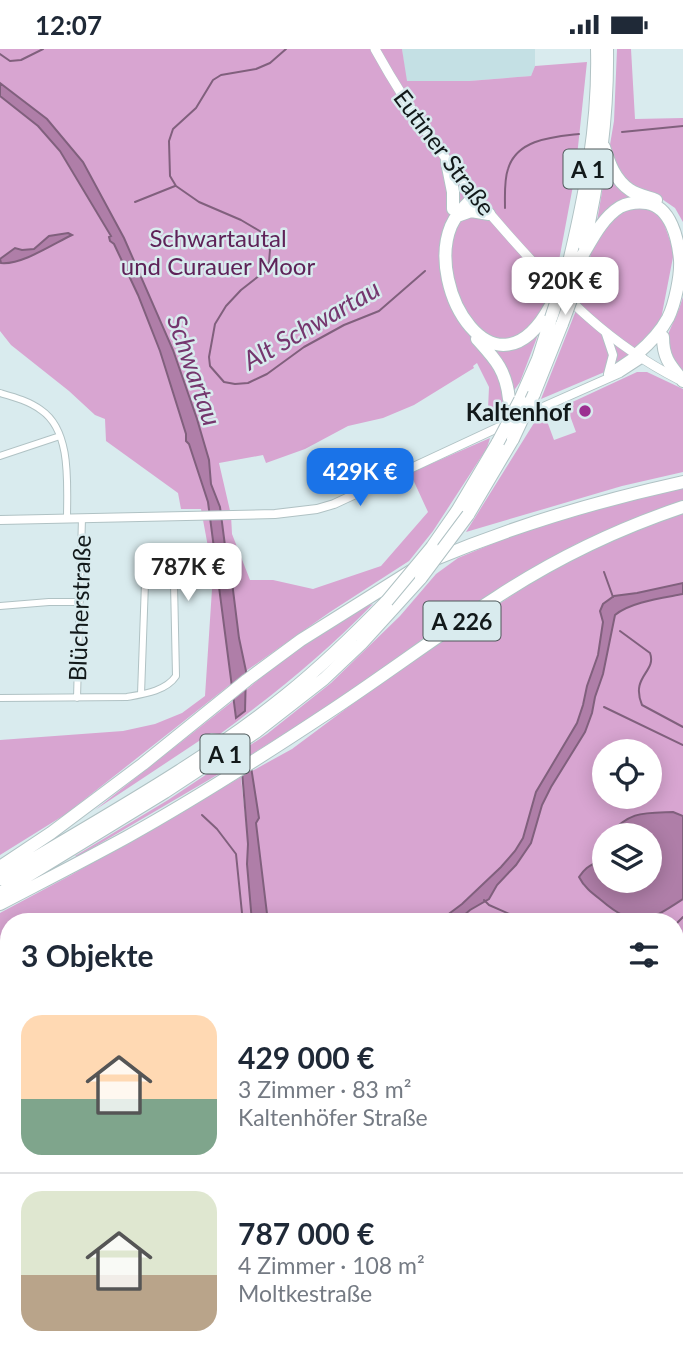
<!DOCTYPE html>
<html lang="de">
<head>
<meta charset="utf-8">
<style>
  :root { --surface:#fff; --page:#f6f6f7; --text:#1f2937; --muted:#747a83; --line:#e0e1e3; --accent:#1a73e8 }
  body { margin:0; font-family:Lato,sans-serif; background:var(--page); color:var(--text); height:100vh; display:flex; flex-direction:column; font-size:26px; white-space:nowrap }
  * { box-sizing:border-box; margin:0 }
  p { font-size:23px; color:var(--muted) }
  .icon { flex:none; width:38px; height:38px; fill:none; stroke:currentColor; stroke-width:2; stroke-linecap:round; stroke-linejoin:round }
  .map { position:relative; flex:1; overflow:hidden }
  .sheet { position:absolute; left:0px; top:864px; width:684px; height:450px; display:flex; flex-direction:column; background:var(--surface); border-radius:28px 28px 0 0; box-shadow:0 4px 18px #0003 }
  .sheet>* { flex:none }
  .buttons { position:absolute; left:592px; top:690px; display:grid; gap:14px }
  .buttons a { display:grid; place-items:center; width:70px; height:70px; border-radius:50%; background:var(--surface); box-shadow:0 4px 18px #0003; font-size:35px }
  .price { position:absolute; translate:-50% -60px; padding:0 16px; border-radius:14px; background:#fff; color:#222; font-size:23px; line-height:46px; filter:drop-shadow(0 2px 4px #0008) }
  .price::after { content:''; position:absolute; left:50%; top:42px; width:21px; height:16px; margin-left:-10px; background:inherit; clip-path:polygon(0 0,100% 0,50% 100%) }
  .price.selected { background:var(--accent); color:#fff }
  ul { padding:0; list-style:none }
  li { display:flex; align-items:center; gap:21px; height:175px; padding:0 21px }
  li+li { border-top:2px solid var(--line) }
  li span { display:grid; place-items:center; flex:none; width:196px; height:140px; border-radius:21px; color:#555 }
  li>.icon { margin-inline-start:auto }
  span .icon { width:84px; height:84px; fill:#fffc; stroke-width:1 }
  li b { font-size:30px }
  h2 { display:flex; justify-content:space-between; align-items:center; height:84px; padding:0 21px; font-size:30px }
  .status { display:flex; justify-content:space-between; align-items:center; height:49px; padding:0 35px; background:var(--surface); direction:ltr }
  .status svg { height:19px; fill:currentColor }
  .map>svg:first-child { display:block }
  .built { fill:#c4e0e4 }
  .green { fill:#d8a5d1; fill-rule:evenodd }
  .water { fill:#af7ea8; stroke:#80607d; stroke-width:2 }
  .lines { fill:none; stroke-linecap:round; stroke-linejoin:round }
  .stream { stroke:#80607d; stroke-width:2 }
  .minor-casing { stroke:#b0c2c4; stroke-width:8 }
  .tertiary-casing { stroke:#b0c2c4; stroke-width:10 }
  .secondary-casing { stroke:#b0c2c4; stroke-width:10 }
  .motorway-casing { stroke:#b0c2c4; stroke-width:14 }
  .minor { stroke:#fff; stroke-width:6 }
  .tertiary { stroke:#fff; stroke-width:8 }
  .secondary { stroke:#fff; stroke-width:9 }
  .motorway { stroke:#fff; stroke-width:12 }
  .rail-casing { stroke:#30383a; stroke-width:4.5 }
  .rail { stroke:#d9ebee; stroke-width:2; stroke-dasharray:5; stroke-linecap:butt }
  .motorway-bridge-casing { stroke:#b0c2c4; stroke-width:14; stroke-linecap:butt }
  .motorway-bridge { stroke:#fff; stroke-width:12 }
  .poi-dot { fill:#9b3091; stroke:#d9ebee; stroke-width:2.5 }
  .labels { text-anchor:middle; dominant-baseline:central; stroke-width:5; stroke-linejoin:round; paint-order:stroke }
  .shield { fill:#d9ebee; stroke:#4e585a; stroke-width:2 }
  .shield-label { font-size:23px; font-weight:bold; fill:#12191a }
  .street-label { font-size:24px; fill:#12191a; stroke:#d9ebee }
  .park-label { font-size:24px; fill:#5e2258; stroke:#d9ebee }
  .poi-label { font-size:24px; font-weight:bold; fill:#12191a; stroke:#d9ebee; text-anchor:end }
  .water-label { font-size:26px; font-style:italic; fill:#75366e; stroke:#d9ebee }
</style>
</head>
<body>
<div class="status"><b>12:07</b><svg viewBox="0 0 49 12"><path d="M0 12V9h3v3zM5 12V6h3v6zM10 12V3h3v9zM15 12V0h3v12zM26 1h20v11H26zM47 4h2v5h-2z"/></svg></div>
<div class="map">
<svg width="683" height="1313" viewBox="0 0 683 1313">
  <rect width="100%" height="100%" fill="#d9ebee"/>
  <path class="built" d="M402,0H535V17L531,27L469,32H406Z"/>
  <path class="green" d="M0,0H402L407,32H469L531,27L535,17L587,13L575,126L554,238L536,291L520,333L503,357L499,372L488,360L489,338L477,314L473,317L474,319L414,356L383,369L348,377L305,400L266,414L263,406L219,414L231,466L232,485L250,531H273L313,540L381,517L428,463L410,424L490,389L487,399L433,482L409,512L330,563L246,622L244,616L231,632V635L66,765L0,806V691L123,682L155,675L182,664L205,647L213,525L201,460H181L178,444L106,392L105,370L95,366L69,342L11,296L0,282Z
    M617,0H631L635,70L683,69V173L675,159L659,148L651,160L661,166L674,203L661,270L651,289L614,319L541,350L579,254L593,196L614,72Z
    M683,248V322L669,312L665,292L679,260Z
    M637,323H647L683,340V423L622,437L466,483L534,374L538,361L544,364L554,391L576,383L566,356Z
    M683,438V452L644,466L576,495L516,529L434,582L343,648L249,707V705L241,710V712L77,808L75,807L168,751L267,685L331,634L400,567L436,525L458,509L511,487L612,455Z
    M683,464V767L673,763L620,774L608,786H604L603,809L596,814L587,818L583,836L620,867L664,863L683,850V1199L676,1202V873H268L256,774L259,769L252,722L292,700L394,624L543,526L613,490ZM604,702H649V747H604Z
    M373,555C324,605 276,644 220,685L211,684L95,761L233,652L236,668L245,662V642L304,593L350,562Z
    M241,728L248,795L247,815L252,873H9V1197L0,1192V864L71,826Z
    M683,1216V1313H69L61,1306H304L310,1309L332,1306H676V1219Z"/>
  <path class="water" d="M0,34L47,70L83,113L124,189L173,301L197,370L209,411L211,435L220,458L228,520L232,533L239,589L246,622L245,662L236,669L208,453L189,395L186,392V385L160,302L138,246L114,195L110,192L109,188L111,187L60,102L38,77L0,47Z
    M68,184L72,186C53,195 22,216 1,214L0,210L15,199L22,201L34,200L49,187Z
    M683,534V545C663,549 630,553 615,566L603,625L595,648L592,664L585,683L551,738L542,756L531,794L516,816L497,836L489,850L470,861L456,873H438L462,855L501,818L515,802L523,789L536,743L577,674L583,656L587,637L598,606L603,573L600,562L603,555L614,547L637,544Z
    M249,705L259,769L256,774L268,873H252L247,815L248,795L241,710Z
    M673,763L683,767V850C648,873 636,881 601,851C592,844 584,838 579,828C588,815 592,817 603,809L604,798V831H649V786H608C631,762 642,764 673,763Z
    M0,1248L9,1256V1306H61L69,1313H0Z"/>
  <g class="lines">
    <path class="stream" d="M286,0L270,14L256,20L221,26L213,31L196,59L173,80L169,92L170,127L176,137L199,153L241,171L263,184L268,192L270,201L269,213L264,223L241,241L226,257L215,275L209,308L210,317L224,333L235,335L248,334L267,325L304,298L344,276L379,262L425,222
      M0,5L10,12L21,11L43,0
      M622,83L683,77
      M135,153L175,137
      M505,159C505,147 504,131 508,120C517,90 553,88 579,85
      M604,523L613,548
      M620,582L650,604C657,623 630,627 642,656L683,678
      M604,658L683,696
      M202,766L217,780L236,805L242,864L235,873
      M484,851L489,856L514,867
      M676,875L683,868
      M676,1033L683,1039
      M676,1170H683"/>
    <g class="minor-casing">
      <path id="minor" d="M0,344C14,348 29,352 41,361C72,382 67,436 67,470
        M0,407L60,387
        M0,557L49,553H79
        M0,649L127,648C144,645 166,642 176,627L174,534L173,530L171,529L149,528L145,534L141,645
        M77,649L82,469"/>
    </g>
    <g class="tertiary-casing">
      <path id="tertiary" d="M606,285L613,306L608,325
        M612,322L637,305
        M523,367L620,324L643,309
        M0,471L275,465L317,460L334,455L508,374"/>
    </g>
    <g class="secondary-casing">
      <path id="secondary" d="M375,0C413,69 459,131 512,190C563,247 609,295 678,330"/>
    </g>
    <g class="motorway-casing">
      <path id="motorway" d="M604,98C609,114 615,131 630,141C637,146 648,148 656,151
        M447,113L453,143V160
        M475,147C466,156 456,165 451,177C425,240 496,356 550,258
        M457,167L471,162L489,165
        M584,196C599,132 608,65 607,0
        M581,209C591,192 602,169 620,158C628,154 639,153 647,154C671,158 678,190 680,211C681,226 675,255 668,269C660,284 650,294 637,305
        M567,221C585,148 599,75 597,0
        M663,288C663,309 670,316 683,332
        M477,290C495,310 506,321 509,350
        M534,345L562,275
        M520,351L538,310L551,269
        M468,466L513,390
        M432,498L457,462L498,393
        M433,511C514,477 597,452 683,433
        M0,818L51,784L143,715L247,631L301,591L411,522
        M0,830C97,771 198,717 286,646C322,617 355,585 387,552
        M0,844L165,743L256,683L324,630L361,595L421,529
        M0,855C42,833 85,811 127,788C195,750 261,708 326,665C384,627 439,585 497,548C555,510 617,480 683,458"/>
    </g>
    <use href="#minor" class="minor"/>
    <use href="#tertiary" class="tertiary"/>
    <use href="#secondary" class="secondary"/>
    <use href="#motorway" class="motorway"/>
    <g class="rail-casing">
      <path id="rail" d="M0,1207L9,1213
        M676,1207L683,1204
        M196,1306C234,1312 262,1312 300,1306"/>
    </g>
    <use href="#rail" class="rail"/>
    <g class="motorway-bridge-casing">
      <path id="motorway-bridge" d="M551,269L567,221
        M562,275L572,248L579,220
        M513,390L534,345
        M498,393L520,351
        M421,529L468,466
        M387,552L432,498"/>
    </g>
    <use href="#motorway-bridge" class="motorway-bridge"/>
  </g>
  <circle class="poi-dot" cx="585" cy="362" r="7"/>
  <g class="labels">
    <g class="shield">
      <rect x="563.5" y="100.5" width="49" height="39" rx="5"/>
      <rect x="423.5" y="552.5" width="77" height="39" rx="5"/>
      <rect x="200.5" y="685.5" width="49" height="39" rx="5"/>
    </g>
    <g class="shield-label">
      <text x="588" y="120">A 1</text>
      <text x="462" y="572">A 226</text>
      <text x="225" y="705">A 1</text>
    </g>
    <g class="street-label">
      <text transform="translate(445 103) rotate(53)">Eutiner Straße</text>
      <text transform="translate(79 559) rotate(-88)">Blücherstraße</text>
    </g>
    <g class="park-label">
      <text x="218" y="188">Schwartautal<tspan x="218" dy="28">und Curauer Moor</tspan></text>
    </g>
    <g class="poi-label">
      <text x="571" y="362">Kaltenhof</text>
    </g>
    <g class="water-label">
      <text transform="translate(311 275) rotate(-30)">Alt Schwartau</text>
      <text transform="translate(195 321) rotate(71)">Schwartau</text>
    </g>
  </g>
</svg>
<div class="buttons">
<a><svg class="icon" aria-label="locate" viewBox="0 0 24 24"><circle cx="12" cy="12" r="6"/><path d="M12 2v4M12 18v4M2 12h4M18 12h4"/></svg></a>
<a><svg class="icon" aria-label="layers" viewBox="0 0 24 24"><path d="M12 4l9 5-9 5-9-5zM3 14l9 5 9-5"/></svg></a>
</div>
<b class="price" style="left:565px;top:268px">920K €</b>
<b class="price selected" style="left:360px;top:459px">429K €</b>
<b class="price" style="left:188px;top:554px">787K €</b>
<section class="sheet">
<h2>3 Objekte<svg class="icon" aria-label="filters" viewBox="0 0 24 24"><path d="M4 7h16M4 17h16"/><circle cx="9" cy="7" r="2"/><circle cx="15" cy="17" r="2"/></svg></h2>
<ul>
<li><span style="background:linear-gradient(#ffd9b3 60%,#7fa58c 0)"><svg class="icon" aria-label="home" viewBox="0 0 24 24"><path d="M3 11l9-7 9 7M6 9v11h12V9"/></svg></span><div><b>429 000 €</b><p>3 Zimmer · 83 m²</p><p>Kaltenhöfer Straße</p></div></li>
<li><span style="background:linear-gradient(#dfe7d0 60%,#b9a48a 0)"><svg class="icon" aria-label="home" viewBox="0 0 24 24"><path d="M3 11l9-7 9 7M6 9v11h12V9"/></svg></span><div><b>787 000 €</b><p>4 Zimmer · 108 m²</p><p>Moltkestraße</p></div></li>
</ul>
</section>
</div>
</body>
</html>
